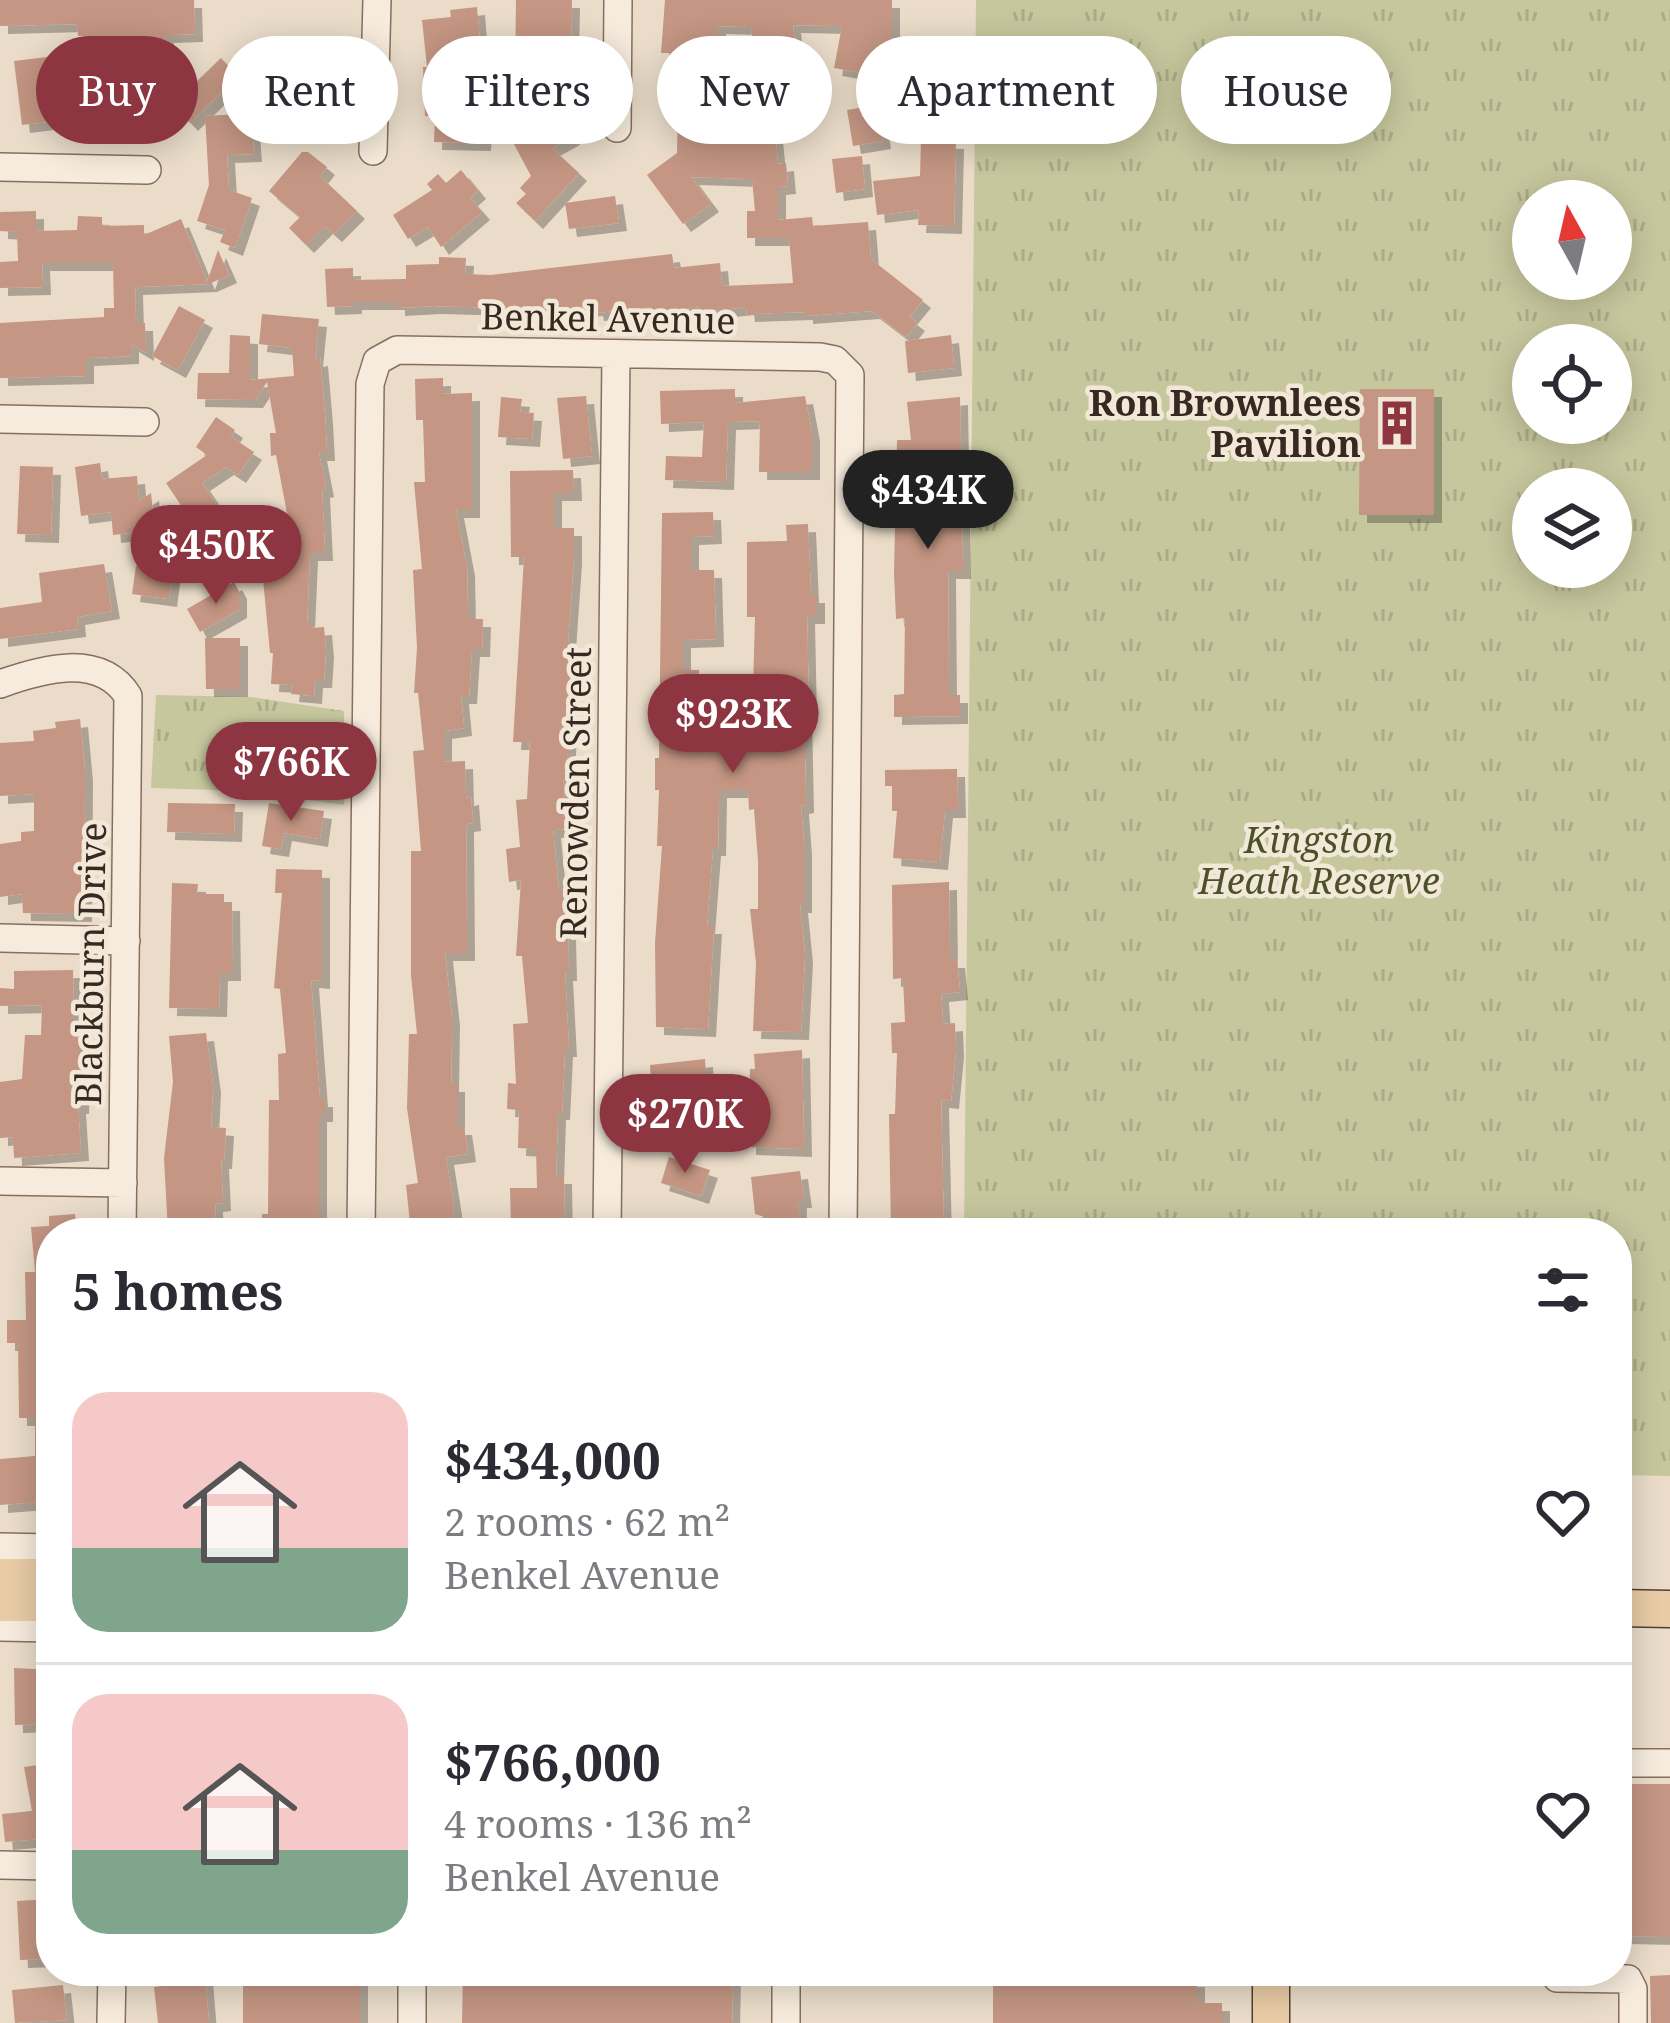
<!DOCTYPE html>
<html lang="en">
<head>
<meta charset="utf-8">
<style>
  :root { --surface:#fff; --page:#f7f7f7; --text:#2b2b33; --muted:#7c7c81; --line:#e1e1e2; --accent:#8d3641 }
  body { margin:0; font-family:"Noto Serif",serif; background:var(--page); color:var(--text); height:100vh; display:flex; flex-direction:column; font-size:45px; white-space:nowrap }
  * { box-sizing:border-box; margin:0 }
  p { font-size:39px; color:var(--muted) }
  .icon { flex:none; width:66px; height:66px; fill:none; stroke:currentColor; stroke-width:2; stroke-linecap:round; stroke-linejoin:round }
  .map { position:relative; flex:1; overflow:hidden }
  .sheet { position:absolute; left:36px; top:1218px; width:1596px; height:768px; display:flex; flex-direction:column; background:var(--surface); border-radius:48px; box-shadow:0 6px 30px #0003 }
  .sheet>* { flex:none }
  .guide { position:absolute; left:36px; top:36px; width:1599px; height:108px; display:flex; gap:24px }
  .needle { width:78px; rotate:352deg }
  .buttons { position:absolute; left:1512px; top:180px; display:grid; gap:24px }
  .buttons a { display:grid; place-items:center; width:120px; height:120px; border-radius:50%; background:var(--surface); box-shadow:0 6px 30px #0003; font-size:60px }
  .price { position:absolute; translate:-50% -102px; padding:0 27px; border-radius:42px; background:var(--accent); color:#fff; font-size:39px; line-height:78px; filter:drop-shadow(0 3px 6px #0008) }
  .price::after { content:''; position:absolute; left:50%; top:72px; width:36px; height:27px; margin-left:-18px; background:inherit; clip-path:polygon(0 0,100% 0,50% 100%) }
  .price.selected { background:#222; color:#fff }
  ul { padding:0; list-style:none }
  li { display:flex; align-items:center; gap:36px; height:300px; padding:0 36px }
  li+li { border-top:3px solid var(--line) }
  li span { display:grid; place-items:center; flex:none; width:336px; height:240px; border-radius:36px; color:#555 }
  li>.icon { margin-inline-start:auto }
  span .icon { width:144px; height:144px; fill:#fffc; stroke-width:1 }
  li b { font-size:51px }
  h2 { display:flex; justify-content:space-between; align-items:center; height:144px; padding:0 36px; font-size:51px }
  .chip { padding:0 42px; border-radius:54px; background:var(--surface); box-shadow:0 6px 30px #0003; font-size:42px; line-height:108px }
  .chip.selected { background:var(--accent); color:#fff }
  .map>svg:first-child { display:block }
  .park { fill:url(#park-tufts); fill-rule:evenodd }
  .building { fill:#c49683; fill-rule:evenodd; filter:url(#shadow) }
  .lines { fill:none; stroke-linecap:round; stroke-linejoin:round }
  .minor-casing { stroke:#856f60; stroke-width:30 }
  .major-casing { stroke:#533e33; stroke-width:39 }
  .minor { stroke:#f6ebdc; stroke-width:27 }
  .major { stroke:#e9cca6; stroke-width:36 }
  .labels { text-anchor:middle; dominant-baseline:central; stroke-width:9; stroke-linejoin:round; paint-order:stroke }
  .street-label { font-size:36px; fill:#372921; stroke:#f2e8d8 }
  .poi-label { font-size:36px; font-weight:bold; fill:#372921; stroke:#f2e8d8; text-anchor:end }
  .park-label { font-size:36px; font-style:italic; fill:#4c512a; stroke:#f2e8d8 }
</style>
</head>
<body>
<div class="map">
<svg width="1670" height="2023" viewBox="0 0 1670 2023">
  <defs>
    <pattern id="park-tufts" width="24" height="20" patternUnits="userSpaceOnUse" patternTransform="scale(3)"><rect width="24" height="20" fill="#c7c79e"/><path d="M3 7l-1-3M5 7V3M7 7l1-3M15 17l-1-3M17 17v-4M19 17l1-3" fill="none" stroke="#acab88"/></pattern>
    <filter id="shadow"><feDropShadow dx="8" dy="8" stdDeviation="0" flood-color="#0004"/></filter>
  </defs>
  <rect width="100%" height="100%" fill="#eadcc9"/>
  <path class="park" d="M976,0H1670V1476L1617,1475V1233H964ZM1533,201H1611V279H1533ZM1533,345H1611V423H1533ZM1533,489H1611V567H1533Z
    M156,695L251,697L344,711V805L246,791L151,788Z"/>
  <path class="building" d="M0,0H194L195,34L166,35L163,94L135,93L134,116L103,114V124H79L80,71H110L112,36H78L77,24L0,26Z
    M516,0H572L571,49H565L571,93L519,100L515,69Z
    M665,0H892V52L904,51L908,100L881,102L879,76L834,68L842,26L793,25L798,71L774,74L778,123H774L778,164L786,163L788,186L778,187V220L812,217L813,226L868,222L871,259L923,300L909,317L917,323L906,337L872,311L805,316V312L747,314L746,307L700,312V307L652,313L651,307L596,313L595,308L554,312V307L508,312V308L433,306L397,308V302H354V306L327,307L325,269L353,268V280L406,279V265L439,264V257L466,258L465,274L491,275L672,254L674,268L720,263L722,286L793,283L789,238H747V211H755L752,179L691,177L711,204L683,224L647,175L677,153L678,100L665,96L678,53H661ZM718,26L751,27L758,87L744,82L749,141L713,140L732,79L717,74Z
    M477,7L480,43L459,44V73H471V120H484L483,143L434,142L435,116H425L423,67H427L422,20L451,17L450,10Z
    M47,57L55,121L22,125L14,61Z
    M221,58L238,76L190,123L165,96L188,74L196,82Z
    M273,99L326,103L324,132L252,127L254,154L227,155L229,190L252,198L235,248L220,242L225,230L197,221L209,185L205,116L273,112Z
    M877,105L883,141L853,146L847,110Z
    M556,108L572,137L552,148L579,173L535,221L516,203L526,194L520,188L531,176L508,133Z
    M921,140L956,141L954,226L918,225L919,210L877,215L873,181L920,176Z
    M302,152H308L327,167L320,176L357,211L334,234L325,226L306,245L289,228L300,217L269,191Z
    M862,156L865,189L836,193L832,159Z
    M461,170L478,191L470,198L482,212L441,247L428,227L408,239L393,215L432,190L427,184L438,174L446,183Z
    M615,196L619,223L569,229L565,203Z
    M36,211V231L77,230L78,216L102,217V226L144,225V235L181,219L207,282L218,250L229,275L209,284L135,287L136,323H145L146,353L131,344V356L86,358V376L0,378V323L104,317V308H114L113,263H42L43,287L0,288V262L18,261L17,232L0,231V212Z
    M179,306L205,320L178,370L152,356Z
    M262,314L319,319L315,359L320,358L325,416L327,453H319L326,489L322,490L325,553H310L307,622H312V628L324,627L326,650L324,680H315L314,696L291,694L292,685L271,684L273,653H270L263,579L275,580L272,524H289L276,455L271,456L270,433H276L267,382L255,400L197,399L198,373H229L230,335L250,336V380L294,376L292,348L259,344Z
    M951,335L954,368L908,373L905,341Z
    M443,378V394L472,393V510H456L467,568L468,619H483L482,649H472L469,696H461L464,728L444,731V762L465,761L466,798L471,797L473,823L466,824L467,953H445L452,1018L451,1084H457V1127H464L468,1154L446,1157L454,1207L452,1233H411L406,1185L418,1183L407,1108L409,1034H417L411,975V851H421L413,751L424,750L418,693H414L417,648L413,570L422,569L414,482H425L423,420H416L415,379Z
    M735,389V403L805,396L812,433V472H759L760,421L728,422L726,482L665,480L666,456L702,457L704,422L661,424L660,391Z
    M1360,389H1434V515H1359Z
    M586,396L592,456L563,459L557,398Z
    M501,397L522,399L520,412L534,413L532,439L498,437Z
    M960,397L963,571H948L949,695H960V716L894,717V695L904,694L905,618L896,619L894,573L897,440H911L907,402Z
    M216,417L235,430L231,437L254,452L238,475L226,467L202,483L224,516L199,532L166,483L207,455L196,447Z
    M100,463L102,479L137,476L139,501L151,493L155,530L113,535L111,512L81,516L75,467Z
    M20,466L53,467L51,535L17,534Z
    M573,470L574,493H554V528H574V557L567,656H571L567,779H563L567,829L553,830L559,892H567L563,932H568L569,973H565L569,1049H565L562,1112H558L556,1176H564L565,1233H511L510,1188H537L536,1149L518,1148L519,1110L507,1109L508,1083L516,1084L513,1024L528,1023L522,956H516L521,880L509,882L506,849L520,847L516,800L527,799L530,742H513L524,557H511L510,471Z
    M713,512L714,536L691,537V570H714L716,639L683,640V670H699L698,716H721V724H752L755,617H747V542L787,541L786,525L808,524L811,595H817V616H807L809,709H804L806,805L801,806L804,847V905H800L805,955L801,1032L753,1031L756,963L750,909H758V861L754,809L749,810L748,790H719L718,848H713L707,926H714L708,1029L656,1027L655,943L662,846H657L659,790H655V758H659L662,513Z
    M152,547L201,554L198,573L173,569L169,599L132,594L136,566L149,568Z
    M104,564L112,611L77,617L78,629L0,639V608L42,602L39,573Z
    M234,582L239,591V610L200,632L187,609Z
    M205,638H240V689H206Z
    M80,719L85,773L84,914L23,913L22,894L0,897V844L21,841V832L34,831V794L0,796V743L34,741L33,731L56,728L55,722Z
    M957,769L958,810H945L940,862L893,858L897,811H892V786H885V770Z
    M168,803L235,804L234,834L167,832Z
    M269,803L324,811L320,839L284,833L281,849L262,846Z
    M276,869L322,870V981L311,980L320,1099H325V1114H319V1233H261L262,1214H268L269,1100H279L278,1054L286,1053L280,989L274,988L282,893H275Z
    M949,882L950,960H957L960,992L941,994L943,1024L955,1023L956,1050L951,1101L941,1100L944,1233H891L889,1114H895L897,1053H892L891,1023L905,1022L903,978L893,979L892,885Z
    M172,883L198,884L197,894H224V903H232L233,973H220L219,1009L169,1008Z
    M73,970L74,1031H83L81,1106H78L81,1153L14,1158L13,1137L0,1138V1082L22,1079L25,1035H41L42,1005L0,1006V988L14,989V971Z
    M206,1033L213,1085L211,1127L226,1128L224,1161H221L223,1203L215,1204L216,1233H168L164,1158L173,1082L169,1036Z
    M802,1050L804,1149L748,1147L750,1069H755L754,1054Z
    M705,1059L710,1130L654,1132L650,1065Z
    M669,1157L710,1170L701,1196L661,1183Z
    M800,1171L804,1200H799L798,1233H758L756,1218H768L755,1214L751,1177Z
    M75,1214L77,1233H51V1501L0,1505V1459L35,1456V1418H19L18,1343H7V1320H26L25,1272H35L31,1227L49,1226V1216Z
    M651,1218H723V1233H651Z
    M14,1668L51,1670V1724L15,1725Z
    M51,1763V1838L5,1842L2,1814L32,1811L24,1767Z
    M1617,1784H1670V1937L1617,1936Z
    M51,1899V1959L20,1960L17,1901Z
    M243,1971H360V2023H243Z
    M463,1971H733L732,2023H462Z
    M205,1974L209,2023H158L154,1987L171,1985V1978Z
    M1670,1975V2023H1651L1650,1976Z
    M1197,1979V2003H1222V2023H993V1982Z
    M63,1985L67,2020L15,2023L12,1990Z"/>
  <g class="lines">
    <g class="minor-casing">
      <path id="minor" d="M617,128L618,0
        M373,151L377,0
        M0,167L147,170
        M0,419L145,422
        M0,684C42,669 100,652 128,696L122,1233
        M0,938L126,941
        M0,1181L123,1183
        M361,1233L370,384L377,361L397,350L820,357L835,360L850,375L843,1233
        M607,1233L616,354
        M0,1547L51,1548
        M0,1627L51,1628
        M1617,1763H1670
        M0,1865L51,1866
        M1557,1971V1978L1628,1979L1633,1989V2023
        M111,2023L112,1971
        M412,2023V1971
        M786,2023V1971"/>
    </g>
    <g class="major-casing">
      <path id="major" d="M0,1577H51
        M0,1603H51
        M1617,1608L1670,1609
        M1271,1971V2023"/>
    </g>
    <use href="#minor" class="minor"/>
    <use href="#major" class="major"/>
  </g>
  <defs>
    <g id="building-bare" transform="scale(3.6)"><path d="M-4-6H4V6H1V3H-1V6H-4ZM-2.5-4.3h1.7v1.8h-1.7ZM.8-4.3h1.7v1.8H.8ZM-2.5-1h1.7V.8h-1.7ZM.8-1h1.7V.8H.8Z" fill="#8d3641" stroke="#f2e8d8" stroke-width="2.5" paint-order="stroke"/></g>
  </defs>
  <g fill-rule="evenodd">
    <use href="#building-bare" x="1397" y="423"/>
  </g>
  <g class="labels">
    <g class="street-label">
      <text transform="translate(608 318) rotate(1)">Benkel Avenue</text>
      <text transform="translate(575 793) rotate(-89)">Renowden Street</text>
      <text transform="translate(90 964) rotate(-89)">Blackburn Drive</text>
    </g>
    <g class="poi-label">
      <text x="1361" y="402">Ron Brownlees<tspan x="1361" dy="41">Pavilion</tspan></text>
    </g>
    <g class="park-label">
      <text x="1319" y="839">Kingston<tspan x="1319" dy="41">Heath Reserve</tspan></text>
    </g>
  </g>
</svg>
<div class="buttons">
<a><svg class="needle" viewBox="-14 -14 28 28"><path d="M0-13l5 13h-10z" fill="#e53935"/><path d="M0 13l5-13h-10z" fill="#7c7c81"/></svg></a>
<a><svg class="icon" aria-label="locate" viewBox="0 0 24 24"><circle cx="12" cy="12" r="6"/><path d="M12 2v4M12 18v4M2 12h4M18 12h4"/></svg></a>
<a><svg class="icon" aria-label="layers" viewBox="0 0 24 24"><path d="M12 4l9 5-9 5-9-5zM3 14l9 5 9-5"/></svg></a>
</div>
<b class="price selected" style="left:928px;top:552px">$434K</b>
<b class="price" style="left:216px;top:607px">$450K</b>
<b class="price" style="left:733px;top:776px">$923K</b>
<b class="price" style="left:291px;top:824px">$766K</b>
<b class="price" style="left:685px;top:1176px">$270K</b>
<div class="guide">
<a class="chip selected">Buy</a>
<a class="chip">Rent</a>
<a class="chip">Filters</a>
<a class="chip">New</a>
<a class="chip">Apartment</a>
<a class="chip">House</a>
</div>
<section class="sheet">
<h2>5 homes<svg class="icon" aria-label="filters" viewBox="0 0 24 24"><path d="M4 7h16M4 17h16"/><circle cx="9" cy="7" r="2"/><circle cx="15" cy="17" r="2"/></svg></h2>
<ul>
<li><span style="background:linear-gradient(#f6c9c9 65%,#7fa58c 0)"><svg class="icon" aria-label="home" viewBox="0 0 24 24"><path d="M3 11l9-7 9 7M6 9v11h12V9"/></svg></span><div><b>$434,000</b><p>2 rooms · 62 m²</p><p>Benkel Avenue</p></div><svg class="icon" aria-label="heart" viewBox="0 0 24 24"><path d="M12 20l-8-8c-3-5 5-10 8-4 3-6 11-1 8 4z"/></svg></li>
<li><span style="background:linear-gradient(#f6c9c9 65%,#7fa58c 0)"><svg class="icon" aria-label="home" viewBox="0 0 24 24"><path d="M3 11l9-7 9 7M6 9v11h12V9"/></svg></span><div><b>$766,000</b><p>4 rooms · 136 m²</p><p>Benkel Avenue</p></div><svg class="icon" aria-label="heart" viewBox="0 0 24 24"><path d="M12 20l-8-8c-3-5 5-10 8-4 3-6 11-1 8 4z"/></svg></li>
</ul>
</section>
</div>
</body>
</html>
